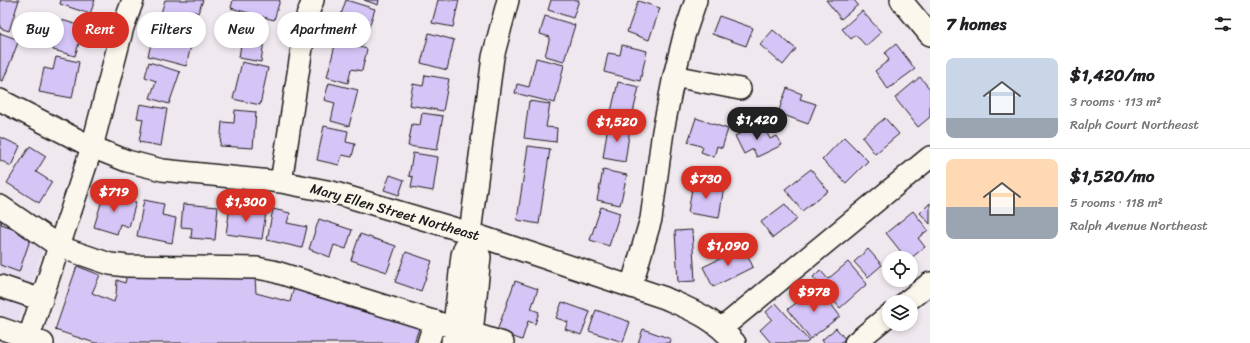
<!DOCTYPE html>
<html lang="en">
<head>
<meta charset="utf-8">
<style>
  :root { --surface:#fff; --page:#f2f2f2; --text:#202124; --muted:#757577; --line:#e0e0e0; --accent:#d93025 }
  body { margin:0; font-family:Sriracha,sans-serif; background:var(--page); color:var(--text); height:100vh; display:flex; flex-direction:column; font-size:15px; white-space:nowrap }
  * { box-sizing:border-box; margin:0 }
  p { font-size:13px; color:var(--muted) }
  .icon { flex:none; width:22px; height:22px; fill:none; stroke:currentColor; stroke-width:2; stroke-linecap:round; stroke-linejoin:round }
  .map { position:relative; flex:1; overflow:hidden }
  .panel { display:flex; flex-direction:column; background:var(--surface); width:320px }
  .panel>* { flex:none }
  .banner { position:absolute; left:12px; top:12px; width:380px; height:36px; display:flex; gap:8px }
  .fabs { position:absolute; left:882px; top:251px; display:grid; gap:8px }
  .fabs a { display:grid; place-items:center; width:36px; height:36px; border-radius:50%; background:var(--surface); box-shadow:0 2px 6px #0003; font-size:20px }
  .price { position:absolute; translate:-50% -34px; padding:0 9px; border-radius:14px; background:var(--accent); color:#fff; font-size:13px; line-height:26px; filter:drop-shadow(0 1px 2px #0008) }
  .price::after { content:''; position:absolute; left:50%; top:24px; width:12px; height:9px; margin-left:-6px; background:inherit; clip-path:polygon(0 0,100% 0,50% 100%) }
  .price.selected { background:#222; color:#fff }
  ul { padding:0; list-style:none }
  li { display:flex; align-items:center; gap:12px; height:100px; padding:0 16px }
  li+li { border-top:1px solid var(--line) }
  li span { display:grid; place-items:center; flex:none; width:112px; height:80px; border-radius:8px; color:#555 }
  li>.icon { margin-inline-start:auto }
  span .icon { width:48px; height:48px; fill:#fffc; stroke-width:1 }
  li b { font-size:17px }
  h2 { display:flex; justify-content:space-between; align-items:center; height:48px; padding:0 16px; font-size:17px }
  .chip { padding:0 14px; border-radius:18px; background:var(--surface); box-shadow:0 2px 6px #0003; font-size:14px; line-height:36px }
  .chip.selected { background:var(--accent); color:#fff }
  main { display:flex; flex:1; min-height:0 }
  .map>svg:first-child { display:block }
  .built { fill:#e8def1 }
  .building { fill:#d5c5f7; stroke:#1c1c1c }
  .lines { fill:none; stroke-linecap:round; stroke-linejoin:round }
  .minor-casing { stroke:#1c1c1c; stroke-width:24 }
  .minor { stroke:#fbf7ec; stroke-width:21 }
  .labels { text-anchor:middle; dominant-baseline:central; stroke-width:4; stroke-linejoin:round; paint-order:stroke }
  .street-label { font-size:14px; fill:#1c1c1c; stroke:#fbf7ec }
</style>
</head>
<body>
<main>
<div class="map">
<svg width="930" height="343" viewBox="0 0 930 343">
  <rect width="100%" height="100%" fill="#f0e8ef"/>
  <filter id="ink" filterUnits="userSpaceOnUse"><feTurbulence type="fractalNoise" baseFrequency=".025" numOctaves="2"/><feDisplacementMap in="SourceGraphic" scale="8" xChannelSelector="R" yChannelSelector="G"/><feConvolveMatrix kernelMatrix="1 2 1 2 8 2 1 2 1" color-interpolation-filters="sRGB"/></filter>
  <g filter="url(#ink)">
    <path class="built" d="M0,199L49,232L11,343H0Z"/>
    <path class="building" d="M0,0H19L9,31L0,28Z
      M61,0H95L90,14L60,4Z
      M165,0H203L198,13L188,10L184,21L161,13Z
      M233,0H280L274,20L231,8Z
      M346,0L375,9L363,45L334,35Z
      M364,0H379L378,5Z
      M438,0H459L453,27L432,23Z
      M551,0H579L573,18L548,10Z
      M826,0H854L858,5L841,19Z
      M638,1L660,8L649,40L627,32Z
      M862,11L881,32L866,46L856,35L851,39L842,29Z
      M545,16L575,25L564,61L545,56L550,37L540,34Z
      M719,16L753,28L746,46L712,34Z
      M62,20L84,27L75,56L53,50Z
      M157,20L195,30L186,66L148,56Z
      M244,23L266,26L261,62L239,58Z
      M773,30L796,49L783,65L760,45Z
      M0,33L19,40L3,81L0,80Z
      M429,33L454,40L447,70L421,63Z
      M336,41L367,49L362,71L351,69L348,83L327,77Z
      M896,44L915,69L888,89L875,71L889,60L885,53Z
      M622,45L647,51L640,81L604,72L608,53L620,55Z
      M56,57L79,62L72,98L39,92L44,68L53,70Z
      M536,58L564,65L555,103L515,93L517,84L529,87Z
      M149,62L180,72L169,104L150,98L156,81L145,77Z
      M242,62L268,68L260,105L233,99Z
      M425,75L449,79L443,111L409,105L413,84L423,86Z
      M920,77L930,89V117L918,127L895,98Z
      M618,82L639,87L631,121L610,116Z
      M329,83L358,90L349,126L331,121L335,103L324,100Z
      M787,88L802,94L800,99L816,104L808,124L778,113Z
      M529,101L550,104L546,127L557,128L556,142L524,138Z
      M140,104L167,109L161,146L139,142L143,119L137,118Z
      M235,110L256,112L253,148L220,146L222,122L234,123Z
      M422,113L443,116L437,150L408,146L412,124L420,125Z
      M696,118L728,129L722,148L717,146L714,157L701,152L703,147L688,142Z
      M885,118L899,134L875,154L862,137Z
      M762,123L770,139L777,136L782,145L757,157L753,149L744,154L735,136Z
      M608,125L630,128L625,162L603,158Z
      M324,126L348,131L346,142L355,144L352,157L342,155L339,165L317,160Z
      M0,137L20,146L11,166L0,160Z
      M844,137L868,161L846,183L822,160Z
      M30,146L46,156L36,172L52,182L39,203L7,183Z
      M528,146L550,149L539,224L517,220Z
      M413,153L438,157L433,191L411,187L413,177L409,176Z
      M811,169L828,191L802,211L785,189Z
      M603,170L627,175L620,205L597,200Z
      M390,175L404,180L399,195L384,190Z
      M693,182L724,186L719,218L688,213Z
      M104,193L136,202L129,227L120,224L117,234L94,227Z
      M144,200L164,204L162,215L176,218L172,243L137,236Z
      M930,203V224L920,213Z
      M183,204L218,207L215,240L191,238L192,228L181,227Z
      M785,204L797,219L773,238L761,222Z
      M230,207L266,212L262,239L226,234Z
      M601,207L620,213L609,246L590,240Z
      M0,209L5,211L1,224L32,234L19,272L0,265Z
      M273,209L290,213L287,223L307,227L302,248L267,240Z
      M913,211L928,230L918,238L925,247L911,258H906L886,233Z
      M319,219L352,230L346,249L334,245L330,257L309,249Z
      M692,230L695,281L678,282L675,231Z
      M360,234L396,246L387,272L351,260Z
      M744,247L753,267L713,287L703,267Z
      M868,249L882,265L868,277L854,262Z
      M406,252L432,261L421,291L395,282Z
      M848,262L867,284L840,308L813,277L820,270L828,279Z
      M77,266L100,275L92,293L114,302L116,295L117,280L125,283L127,274L255,278L256,293L290,302L295,284L314,289L313,296L332,301L333,295L348,299L346,307L372,314L374,309L420,325L414,343H95L55,330Z
      M515,281L538,289L531,309L539,312L535,324L528,321L522,340L497,331Z
      M818,287L840,316L810,339L788,309Z
      M562,302L590,312L581,335L565,329L568,322L556,318Z
      M776,303L809,341L806,343H771L760,330L772,319L766,312Z
      M596,310L630,322L623,342L589,331Z
      M836,328L845,339L840,343H824L822,340Z
      M643,329L671,339L670,343H638Z"/>
    <g class="lines">
      <g class="minor-casing">
        <path id="minor" d="M901,0L930,35
          M674,76L740,89
          M0,100L92,147L127,161L162,170L281,182L332,192L470,233L665,298C694,311 714,318 735,343
          M281,182L307,16L313,0
          M0,206L60,247L110,264L127,266L257,268L273,271L503,343
          M470,233L480,257L471,343
          M0,286L42,300
          M631,287L651,219L663,131L674,76L684,36L696,0
          M906,302L930,283
          M0,328L43,343
          M722,328L930,157
          M27,343L92,147L123,27L133,0
          M428,343L435,321
          M452,343L462,255L470,233L493,57L508,0
          M855,343L889,315"/>
      </g>
      <use href="#minor" class="minor"/>
    </g>
  </g>
  <g class="labels">
    <g class="street-label">
      <text transform="translate(395 212) rotate(16)">Mary Ellen Street Northeast</text>
    </g>
  </g>
</svg>
<div class="fabs">
<a><svg class="icon" aria-label="locate" viewBox="0 0 24 24"><circle cx="12" cy="12" r="6"/><path d="M12 2v4M12 18v4M2 12h4M18 12h4"/></svg></a>
<a><svg class="icon" aria-label="layers" viewBox="0 0 24 24"><path d="M12 4l9 5-9 5-9-5zM3 14l9 5 9-5"/></svg></a>
</div>
<b class="price selected" style="left:757px;top:141px">$1,420</b>
<b class="price" style="left:617px;top:143px">$1,520</b>
<b class="price" style="left:706px;top:200px">$730</b>
<b class="price" style="left:114px;top:213px">$719</b>
<b class="price" style="left:246px;top:223px">$1,300</b>
<b class="price" style="left:728px;top:267px">$1,090</b>
<b class="price" style="left:814px;top:313px">$978</b>
<div class="banner">
<a class="chip">Buy</a>
<a class="chip selected">Rent</a>
<a class="chip">Filters</a>
<a class="chip">New</a>
<a class="chip">Apartment</a>
</div>
</div>
<section class="panel">
<h2>7 homes<svg class="icon" aria-label="filters" viewBox="0 0 24 24"><path d="M4 7h16M4 17h16"/><circle cx="9" cy="7" r="2"/><circle cx="15" cy="17" r="2"/></svg></h2>
<ul>
<li><span style="background:linear-gradient(#c9d6e8 75%,#9aa5b1 0)"><svg class="icon" aria-label="home" viewBox="0 0 24 24"><path d="M3 11l9-7 9 7M6 9v11h12V9"/></svg></span><div><b>$1,420/mo</b><p>3 rooms · 113 m²</p><p>Ralph Court Northeast</p></div></li>
<li><span style="background:linear-gradient(#ffd9b3 60%,#9aa5b1 0)"><svg class="icon" aria-label="home" viewBox="0 0 24 24"><path d="M3 11l9-7 9 7M6 9v11h12V9"/></svg></span><div><b>$1,520/mo</b><p>5 rooms · 118 m²</p><p>Ralph Avenue Northeast</p></div></li>
</ul>
</section>
</main>
</body>
</html>
